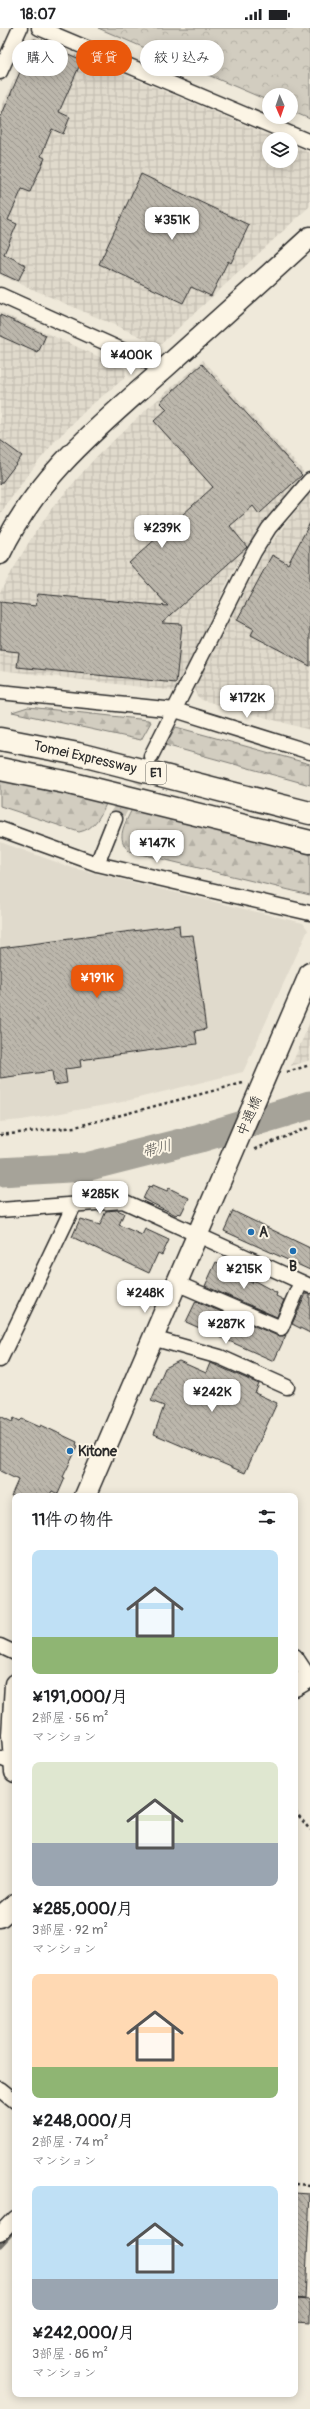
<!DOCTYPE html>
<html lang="ja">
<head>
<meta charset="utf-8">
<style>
  :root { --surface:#fff; --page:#f6f6f6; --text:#202124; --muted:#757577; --accent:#ea580c }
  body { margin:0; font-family:Pangolin,"Klee One",sans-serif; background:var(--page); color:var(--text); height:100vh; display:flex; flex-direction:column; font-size:15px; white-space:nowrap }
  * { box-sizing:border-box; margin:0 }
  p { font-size:13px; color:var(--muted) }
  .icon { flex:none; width:22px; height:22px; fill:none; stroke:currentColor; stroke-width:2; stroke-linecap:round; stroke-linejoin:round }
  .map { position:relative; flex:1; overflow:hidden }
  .side { position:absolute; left:12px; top:1465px; width:286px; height:904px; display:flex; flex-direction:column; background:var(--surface); border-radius:8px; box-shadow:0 2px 10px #0003 }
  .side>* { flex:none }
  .guide { position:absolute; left:12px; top:12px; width:286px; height:36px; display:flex; gap:8px }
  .needle { width:26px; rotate:178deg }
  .tools { position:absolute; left:262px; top:60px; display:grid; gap:8px }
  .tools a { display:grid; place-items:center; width:36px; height:36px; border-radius:50%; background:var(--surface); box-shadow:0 2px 10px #0003; font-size:20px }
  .price { position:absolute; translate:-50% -34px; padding:0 9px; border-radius:8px; background:#fff; color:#222; font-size:13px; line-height:26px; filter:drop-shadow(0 1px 2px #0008) }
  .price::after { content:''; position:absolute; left:50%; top:24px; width:12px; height:9px; margin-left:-6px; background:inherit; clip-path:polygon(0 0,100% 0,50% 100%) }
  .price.active { background:var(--accent); color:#fff }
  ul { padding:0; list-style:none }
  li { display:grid; align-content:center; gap:8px; height:212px; padding:0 20px }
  li span { display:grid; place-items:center; height:124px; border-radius:8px; color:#555 }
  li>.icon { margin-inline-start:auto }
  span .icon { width:72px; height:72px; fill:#fffc; stroke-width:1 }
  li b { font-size:17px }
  h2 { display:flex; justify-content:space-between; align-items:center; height:48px; padding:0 20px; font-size:17px }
  .pill { padding:0 14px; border-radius:18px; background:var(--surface); box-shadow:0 2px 10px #0003; font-size:14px; line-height:36px }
  .pill.active { background:var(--accent); color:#fff }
  .status { display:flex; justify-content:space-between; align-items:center; height:28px; padding:0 20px; background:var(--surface); direction:ltr }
  .status svg { height:11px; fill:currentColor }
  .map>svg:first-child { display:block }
  .built { fill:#e0dacc }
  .industrial { fill:url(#industrial-grid) }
  .forest { fill:url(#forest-firs); stroke:#7e7c76 }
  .park { fill:url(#park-crowns); stroke:#7e7c76 }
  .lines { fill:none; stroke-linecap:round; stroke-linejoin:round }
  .stream { stroke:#75736d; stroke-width:5 }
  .river { stroke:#a6a399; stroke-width:29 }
  .building { fill:url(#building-back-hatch); stroke:#2b2b2b }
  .street-tunnel { stroke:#c8c3b7; stroke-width:14; stroke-dasharray:14 7; stroke-linecap:butt }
  .street-casing { stroke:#2b2b2b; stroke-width:17 }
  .secondary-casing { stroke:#2b2b2b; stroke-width:23 }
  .highway-casing { stroke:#2b2b2b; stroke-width:25 }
  .path { stroke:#2b2b2b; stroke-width:2.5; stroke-dasharray:3 3; stroke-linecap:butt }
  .street { stroke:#fcf5e5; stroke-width:14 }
  .secondary { stroke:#fcf5e5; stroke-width:20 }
  .highway { stroke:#fcf5e5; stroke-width:22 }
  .poi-dot { fill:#1f6fb2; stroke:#fcf5e5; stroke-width:1.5 }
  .labels { text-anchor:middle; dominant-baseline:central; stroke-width:4; stroke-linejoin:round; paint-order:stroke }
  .shield { fill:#fcf5e5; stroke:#6a6863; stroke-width:1 }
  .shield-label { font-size:13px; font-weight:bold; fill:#2b2b2b }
  .street-label { font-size:14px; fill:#2b2b2b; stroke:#fcf5e5 }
  .poi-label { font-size:14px; font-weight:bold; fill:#2b2b2b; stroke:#fcf5e5; text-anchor:start }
  .water-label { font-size:15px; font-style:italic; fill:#565552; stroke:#fcf5e5 }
</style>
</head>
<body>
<div class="status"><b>18:07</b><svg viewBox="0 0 49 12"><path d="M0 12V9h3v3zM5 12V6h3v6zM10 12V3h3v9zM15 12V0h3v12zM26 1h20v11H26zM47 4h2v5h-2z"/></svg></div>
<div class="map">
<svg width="310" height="2381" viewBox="0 0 310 2381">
  <defs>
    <pattern id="industrial-grid" width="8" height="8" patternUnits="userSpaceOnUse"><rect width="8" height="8" fill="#e0dacc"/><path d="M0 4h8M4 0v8" fill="none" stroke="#c0bbaf"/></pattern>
    <pattern id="forest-firs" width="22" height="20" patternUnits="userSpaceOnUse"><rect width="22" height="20" fill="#d2cdc0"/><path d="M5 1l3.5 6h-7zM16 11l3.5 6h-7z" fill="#b4b0a5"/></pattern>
    <pattern id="park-crowns" width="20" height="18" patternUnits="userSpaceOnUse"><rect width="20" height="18" fill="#d2cdc0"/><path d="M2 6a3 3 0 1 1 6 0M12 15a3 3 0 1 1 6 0" fill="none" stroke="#b4b0a5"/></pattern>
    <pattern id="building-back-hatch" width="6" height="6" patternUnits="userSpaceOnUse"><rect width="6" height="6" fill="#bcb7ac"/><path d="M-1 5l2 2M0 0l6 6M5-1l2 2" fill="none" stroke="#99958c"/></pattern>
  </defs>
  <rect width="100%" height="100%" fill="#efe9da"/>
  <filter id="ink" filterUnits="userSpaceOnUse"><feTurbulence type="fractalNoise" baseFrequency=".025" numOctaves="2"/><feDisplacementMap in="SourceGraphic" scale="8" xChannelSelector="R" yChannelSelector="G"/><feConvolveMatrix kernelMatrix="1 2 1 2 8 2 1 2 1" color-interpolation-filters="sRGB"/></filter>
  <g filter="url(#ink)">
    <path class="built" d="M0,814L73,840L303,895L308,902L243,1044L122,1074L22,1092L0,1094Z"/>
    <path class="industrial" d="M33,8L278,111H269V133H291V117L310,125V178L160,317L0,247V83Z
      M0,284L126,341V349L89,379L55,413L26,449L0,486Z
      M203,332L303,443L302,449L261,498L232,544L179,660L175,663L0,642V564L32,509L52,480L96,429L147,381Z
      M310,464V702L202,672L197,668L194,660L265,523Z
      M310,994V1032L291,1038Z"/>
    <path class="forest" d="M28,679L148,692L151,694L141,712L12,684Z
      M176,699L310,736V757L165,717Z
      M0,750L107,774C100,788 95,801 79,804L0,778Z
      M132,781L310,826V867L129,823C115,810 125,796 132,781Z"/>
    <path class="park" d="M98,0H310V91L291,83V67H269V73Z"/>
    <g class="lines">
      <path class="stream" d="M0,2217L15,2201"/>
      <path class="river" d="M0,1144L86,1139L200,1110L310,1077"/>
    </g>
    <path class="building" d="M34,11L82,32L59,84L70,89L63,106L52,101L41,128L45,130L30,164L22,161L8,192L17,196L4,226L26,237L18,253L0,245V91Z
      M141,146L249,197L231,235L228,233L211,268L191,259L183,275L99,236Z
      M0,287L46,307L38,325L0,308Z
      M202,336L302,447L259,486L253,478L230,498L247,519L162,595L182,596L176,655L17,639L19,624L0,622V574L36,578L38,566L168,578L129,535L213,459L154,393L167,381L160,374Z
      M0,412L22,428L0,457Z
      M310,495V638L251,607L254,601L237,592L272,527L288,536Z
      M179,897L180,908L193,907L206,1001L195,1003L197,1016L80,1032L81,1039L65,1041L67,1055L54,1057L52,1043L0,1050V920Z
      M153,1157L167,1163L169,1160L189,1170L181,1186L178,1185L176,1187L143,1171L149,1158L152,1159Z
      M117,1182L124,1185L119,1197L142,1207L145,1201L169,1212L162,1227L158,1225L149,1245L72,1209L80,1191L100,1197L106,1183Z
      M233,1183L310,1220V1242L224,1203Z
      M216,1234L229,1240L227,1243L252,1255L253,1252L277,1265L276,1268L284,1272L277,1289L205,1258Z
      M306,1266H310V1305L292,1296Z
      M196,1273L278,1308L286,1307L274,1333L186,1294Z
      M179,1333L206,1345L210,1335L213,1336L259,1356L255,1365L277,1375L245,1445L154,1406L164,1378L151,1373L165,1340Z
      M0,1388L12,1394L14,1390L20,1393L22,1391L40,1399L41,1397L77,1414L76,1417L78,1418L63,1449L65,1450L58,1466L52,1463L49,1468H11L18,1452L0,1443Z
      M295,2165L310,2166L305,2271L295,2270Z
      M295,2271L310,2272V2295L295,2294Z"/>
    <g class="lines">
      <path class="street-tunnel" d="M115,791L145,737"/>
      <g class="street-casing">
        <path id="street" d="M39,0L310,114
          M0,44L20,0
          M0,267L164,341
          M0,664L175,682L310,724
          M151,728L254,524L269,500L310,452
          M0,801L97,836L310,885
          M97,836L115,791
          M0,1182L123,1173L310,1258
          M176,1255L281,1300L301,1254
          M152,1310L220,1329L287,1359
          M0,1332L74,1177
          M0,1618L15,1625
          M295,1628L309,1649
          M0,1730L13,1735
          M0,2061L15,2073
          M0,2206L15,2190"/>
      </g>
      <g class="secondary-casing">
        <path id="secondary" d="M0,526C38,446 101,397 166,339C214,296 262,253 310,209
          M85,1468L310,945
          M15,1656L12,1707L15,1744
          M295,1658L310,1649
          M0,1889L15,1876"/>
      </g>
      <g class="highway-casing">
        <path id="highway" d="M0,711L78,726L310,785
          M0,741L69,755L310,814"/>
      </g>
      <path class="path" d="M287,1044L310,1037
        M0,1107L75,1099L243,1055
        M255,1121L310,1099
        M295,1783L310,1802
        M295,2156L310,2157"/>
      <use href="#street" class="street"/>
      <use href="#secondary" class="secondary"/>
      <use href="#highway" class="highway"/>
    </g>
  </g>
  <g class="poi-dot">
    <circle cx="251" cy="1204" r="4"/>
    <circle cx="293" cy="1223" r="4"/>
    <circle cx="70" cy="1423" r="4"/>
  </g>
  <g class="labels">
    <rect class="shield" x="146" y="734" width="20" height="22" rx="3"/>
    <g class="shield-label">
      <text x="156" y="745">E1</text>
    </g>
    <g class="street-label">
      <text transform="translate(85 729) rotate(13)">Tomei Expressway</text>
      <text transform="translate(249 1088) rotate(-67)">中通橋</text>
    </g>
    <g class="poi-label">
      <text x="259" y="1204">A</text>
      <text x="293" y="1238" text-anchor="middle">B</text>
      <text x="78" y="1423">Kitone</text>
    </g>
    <g class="water-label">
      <text transform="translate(157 1121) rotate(-14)">帯川</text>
    </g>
  </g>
</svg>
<div class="tools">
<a><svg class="needle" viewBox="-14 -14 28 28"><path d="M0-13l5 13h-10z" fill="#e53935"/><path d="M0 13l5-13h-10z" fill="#757577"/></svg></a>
<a><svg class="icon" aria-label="layers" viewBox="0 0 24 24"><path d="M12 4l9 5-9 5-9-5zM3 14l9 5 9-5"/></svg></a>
</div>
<b class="price" style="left:172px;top:213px">¥351K</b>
<b class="price" style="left:131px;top:348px">¥400K</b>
<b class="price" style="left:162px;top:521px">¥239K</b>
<b class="price" style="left:247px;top:691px">¥172K</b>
<b class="price" style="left:157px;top:836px">¥147K</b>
<b class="price active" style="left:97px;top:971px">¥191K</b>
<b class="price" style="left:100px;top:1187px">¥285K</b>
<b class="price" style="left:244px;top:1262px">¥215K</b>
<b class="price" style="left:145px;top:1286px">¥248K</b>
<b class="price" style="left:226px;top:1317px">¥287K</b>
<b class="price" style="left:212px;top:1385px">¥242K</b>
<div class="guide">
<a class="pill">購入</a>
<a class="pill active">賃貸</a>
<a class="pill">絞り込み</a>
</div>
<section class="side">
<h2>11件の物件<svg class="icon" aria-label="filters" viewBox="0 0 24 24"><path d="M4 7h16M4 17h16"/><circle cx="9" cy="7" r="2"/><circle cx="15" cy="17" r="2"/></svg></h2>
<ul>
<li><span style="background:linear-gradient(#bfe0f5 70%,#8fb573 0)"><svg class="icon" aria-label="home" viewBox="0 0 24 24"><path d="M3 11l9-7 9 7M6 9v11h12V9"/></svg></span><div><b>¥191,000/月</b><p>2部屋 · 56 m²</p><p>マンション</p></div></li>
<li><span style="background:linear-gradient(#dfe7d0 65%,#9aa5b1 0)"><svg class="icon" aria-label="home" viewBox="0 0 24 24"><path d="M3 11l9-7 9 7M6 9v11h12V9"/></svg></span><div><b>¥285,000/月</b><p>3部屋 · 92 m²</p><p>マンション</p></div></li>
<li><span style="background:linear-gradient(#ffd9b3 75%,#8fb573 0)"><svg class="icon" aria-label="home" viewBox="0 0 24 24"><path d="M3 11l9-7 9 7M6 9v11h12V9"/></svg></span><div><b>¥248,000/月</b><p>2部屋 · 74 m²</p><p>マンション</p></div></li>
<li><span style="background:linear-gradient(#bfe0f5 75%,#9aa5b1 0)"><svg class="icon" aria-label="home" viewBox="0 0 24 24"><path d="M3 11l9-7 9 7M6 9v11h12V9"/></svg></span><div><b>¥242,000/月</b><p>3部屋 · 86 m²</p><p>マンション</p></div></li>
</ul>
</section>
</div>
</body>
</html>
